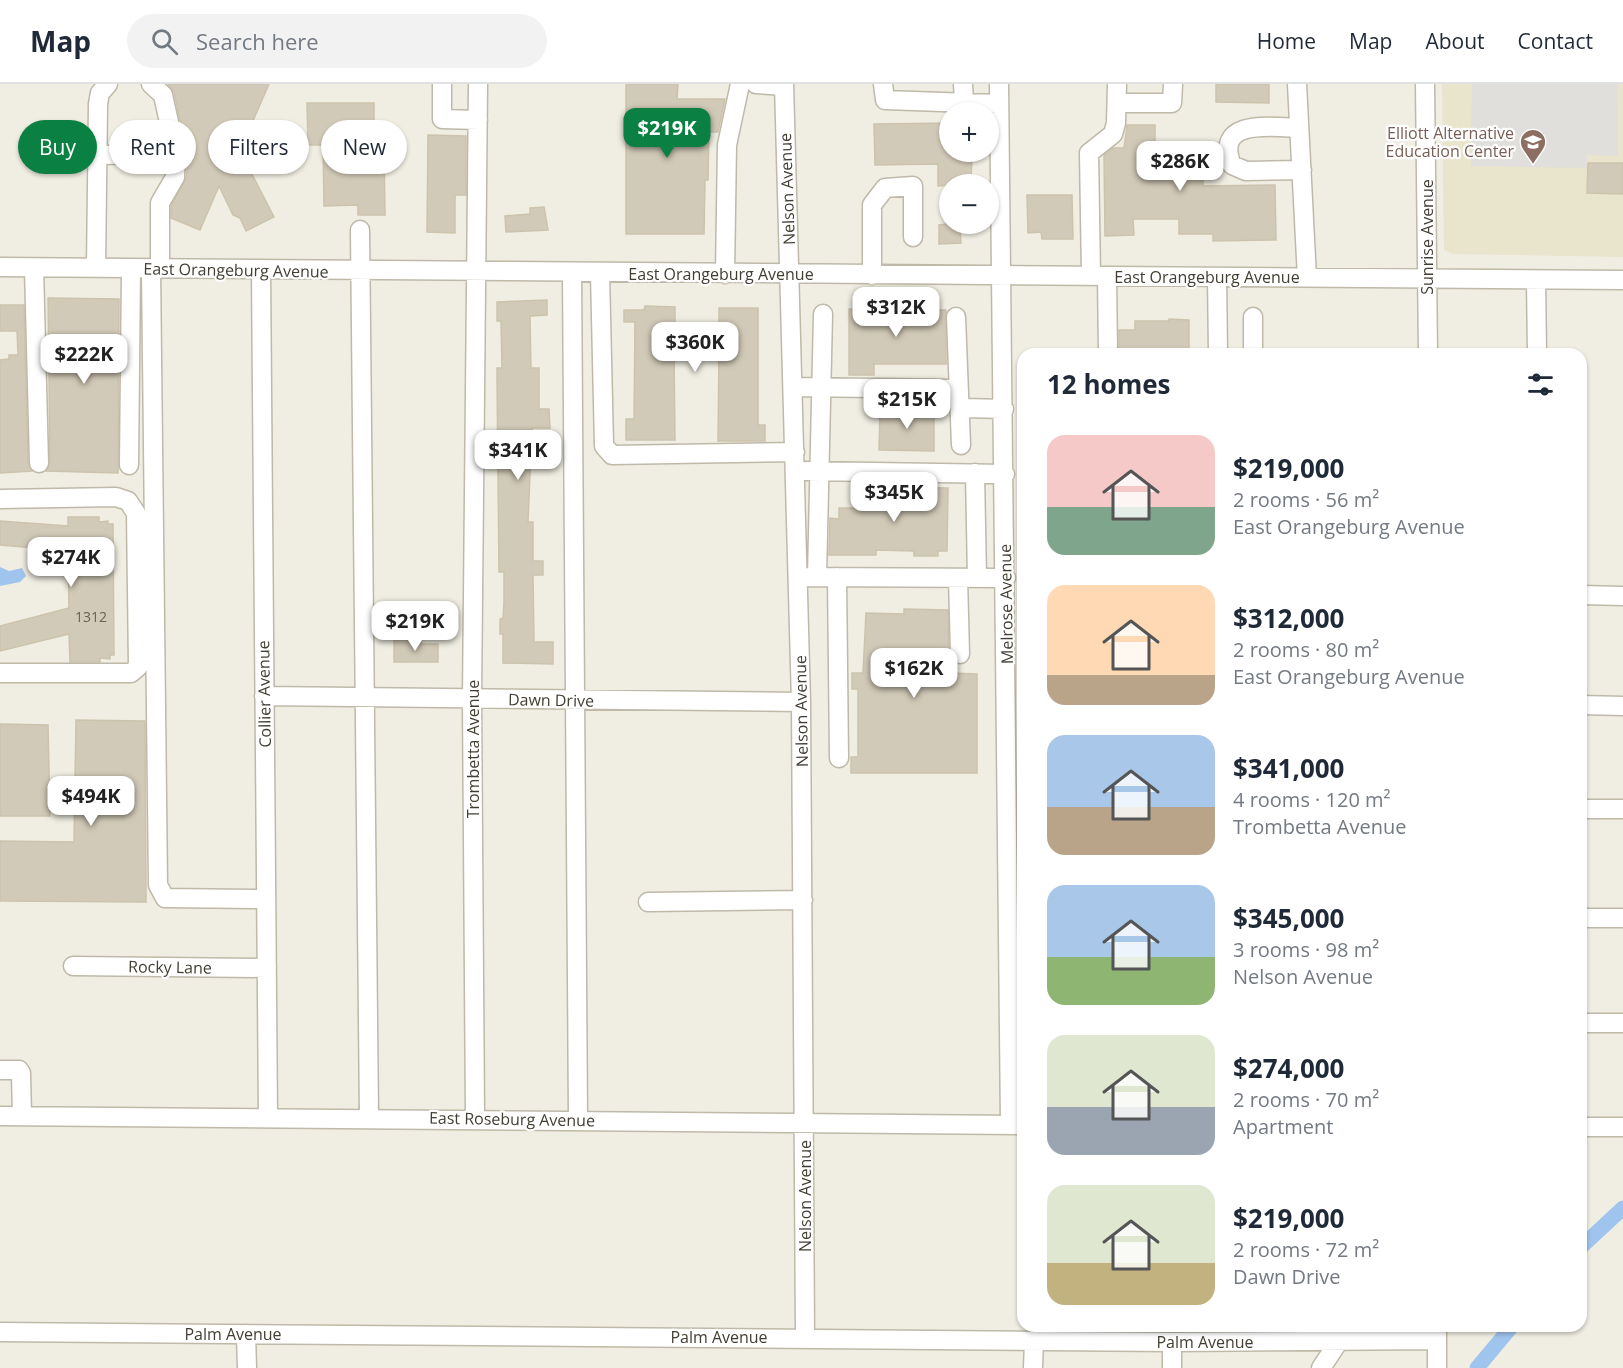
<!DOCTYPE html>
<html lang="en">
<head>
<meta charset="utf-8">
<style>
  :root { --surface:#fff; --page:#f2f2f3; --text:#1f2937; --muted:#747a83; --line:#e0e1e3; --accent:#0b8043 }
  body { margin:0; font-family:"Open Sans",sans-serif; background:var(--page); color:var(--text); height:100vh; display:flex; flex-direction:column; font-size:22px; white-space:nowrap }
  * { box-sizing:border-box; margin:0 }
  p { font-size:20px; color:var(--muted) }
  .icon { flex:none; width:33px; height:33px; fill:none; stroke:currentColor; stroke-width:2; stroke-linecap:round; stroke-linejoin:round }
  .map { position:relative; flex:1; overflow:hidden }
  .drawer { position:absolute; left:1017px; top:264px; width:570px; height:984px; display:flex; flex-direction:column; background:var(--surface); border-radius:18px; box-shadow:0 2px 4px #0004 }
  .drawer>* { flex:none }
  .top-card { position:absolute; left:18px; top:36px; width:570px; height:54px; display:flex; gap:12px }
  .tools { position:absolute; left:939px; top:18px; display:grid; gap:12px }
  .tools a { display:grid; place-items:center; width:60px; height:60px; border-radius:50%; background:var(--surface); box-shadow:0 2px 4px #0004; font-size:30px }
  .price { position:absolute; translate:-50% -51px; padding:0 14px; border-radius:12px; background:#fff; color:#222; font-size:20px; line-height:39px; filter:drop-shadow(0 2px 3px #0008) }
  .price::after { content:''; position:absolute; left:50%; top:36px; width:18px; height:14px; margin-left:-9px; background:inherit; clip-path:polygon(0 0,100% 0,50% 100%) }
  .price.active { background:var(--accent); color:#fff }
  ul { padding:0; list-style:none }
  li { display:flex; align-items:center; gap:18px; height:150px; padding:0 30px }
  li span { display:grid; place-items:center; flex:none; width:168px; height:120px; border-radius:18px; color:#555 }
  li>.icon { margin-inline-start:auto }
  span .icon { width:72px; height:72px; fill:#fffc; stroke-width:1 }
  li b { font-size:26px }
  h2 { display:flex; justify-content:space-between; align-items:center; height:72px; padding:0 30px; font-size:26px }
  .pill { padding:0 21px; border-radius:27px; background:var(--surface); box-shadow:0 2px 4px #0004; font-size:21px; line-height:54px }
  .pill.active { background:var(--accent); color:#fff }
  header { display:flex; align-items:center; gap:36px; box-sizing:border-box; height:84px; padding:0 30px; background:var(--surface); border-bottom:2px solid var(--line) }
  header strong { font-size:28px }
  nav { display:flex; gap:33px; margin-inline-start:auto; font-size:21px }
  .search { width:420px; height:54px; background:var(--page); display:flex; align-items:center; gap:15px; box-sizing:border-box; padding:0 21px; border-radius:33px; color:var(--muted); font-size:22px }
  .map>svg:first-child { display:block }
  .education { fill:#e9e4cc }
  .parking { fill:#e1dfdb }
  .water { fill:#9fc4ed }
  .lines { fill:none; stroke-linecap:round; stroke-linejoin:round }
  .canal { stroke:#9fc4ed; stroke-width:15 }
  .building { fill:#d2cab8; stroke:#ccc3ac; stroke-width:1.5 }
  .minor-casing { stroke:#beb9a8; stroke-width:21 }
  .minor { stroke:#fff; stroke-width:18 }
  .labels { text-anchor:middle; dominant-baseline:central; stroke-width:4.5; stroke-linejoin:round; paint-order:stroke }
  .number-label { font-size:14px; fill:#666154 }
  .education-label { font-size:16px; fill:#785e54; stroke:#fff; text-anchor:end }
  .street-label { font-size:16px; fill:#423e33; stroke:#fff }
</style>
</head>
<body>
<header>
<strong>Map</strong>
<div class="search"><svg class="icon" aria-label="search" viewBox="0 0 24 24"><circle cx="10" cy="10" r="6"/><path d="M15 15l6 6"/></svg>Search here</div>
<nav><a>Home</a><a>Map</a><a>About</a><a>Contact</a></nav>
</header>
<div class="map">
<svg width="1623" height="1284" viewBox="0 0 1623 1284">
  <rect width="100%" height="100%" fill="#f0eee2"/>
  <path class="education" d="M1442,0H1623V173L1452,170L1444,166Z"/>
  <path class="parking" d="M1472,0H1617L1618,72L1587,71V84L1471,82Z"/>
  <path class="water" d="M0,483L9,487L22,484L26,492L20,498L0,502Z"/>
  <g class="lines">
    <path class="canal" d="M1581,1163L1623,1124
      M1477,1284L1512,1242"/>
  </g>
  <path class="building" d="M168,0H269L242,62L245,67L241,69L274,133L246,147L240,134L233,131L219,102L200,146L171,134V122L186,94L188,80L184,54L188,52L180,36L174,8Z
    M626,0H678L677,15H725L718,48H709L708,96H705L704,150H626Z
    M1216,0H1269V19L1216,18Z
    M307,19H374V65H384L385,131H358V121L324,122L323,61H308Z
    M950,39V68H972L971,100L938,102V80L875,81L874,40Z
    M1127,41H1155V62L1203,58V102L1275,101L1276,156L1213,157V150H1179V135H1133L1134,151L1105,152L1104,71L1113,64H1124Z
    M428,51L466,52V111H455V149L427,148Z
    M1588,79H1623V110L1587,109Z
    M1027,111H1072L1073,155H1042L1041,148L1028,149Z
    M544,123L548,146L506,148L505,132L530,130V124Z
    M947,140H960L961,159L939,160V141Z
    M48,214L119,215L118,389L46,387L50,379Z
    M547,216V231L530,232L531,284H539V325H549L550,344H532L528,438H533V477H543V491H533L534,558H553V580L503,579V550H500V535L503,534L504,518V488H499L497,296V284H502L501,237H497V218Z
    M0,221H24L28,379L32,387L0,389V276L9,275V271H18L17,247H0Z
    M645,222L675,223V247L719,248V224H758V341H765V357H718L719,265H674L675,356H626V335H634L635,238H624V226H644Z
    M849,225L946,226V280H874V291H849Z
    M1169,235L1189,236V266L1119,265V246H1135V237H1169Z
    M880,326H934V367L879,366Z
    M873,399L905,400V403L948,404L947,467H938V472H914V467L876,466V471H829L830,434L839,435V424H873Z
    M68,433H99V438L108,437V440H113L114,571H110V575L100,574V578H70L69,550L0,567V542L69,524L68,467L0,461V437L68,442Z
    M904,525L948,526L949,589L977,590V689H851V673H858V605H852V589H863L866,529L904,530Z
    M394,556H421V560H438V578H394Z
    M76,636L145,637L146,818L0,817V757L74,758Z
    M0,640L48,641L50,732H0Z"/>
  <g class="lines">
    <g class="minor-casing">
      <path id="minor" d="M151,0L163,11L176,70L175,93L160,119V185
        M442,0V35L478,36
        M756,0L784,2
        M784,0L801,618L805,1253
        M883,0L885,16L999,20
        M963,0L964,19
        M999,0L1010,1041
        M1297,0L1307,194
        M1425,0L1428,270
        M1117,19H1172L1173,0
        M1299,44C1273,43 1213,34 1232,81L1246,87L1302,86
        M97,71L176,70
        M360,146L369,1034
        M0,183L1623,196
        M34,184L39,379
        M96,184L98,20L100,9L108,0
        M151,185L158,801L165,814L266,815
        M261,186L268,1033
        M572,189L578,1035
        M600,189L604,362L612,371L795,368
        M725,190L727,61L740,0
        M872,191V121L885,104L913,102V153
        M1091,192L1089,69L1113,50L1116,39L1117,0
        M1107,192L1108,270
        M1217,193L1218,270
        M1536,196L1537,270
        M956,233L961,361
        M1253,233V270
        M793,303L959,305
        M960,321L965,324L1004,325
        M129,381L131,185
        M806,387L1005,390
        M975,389L977,494
        M0,415L116,413L128,417L136,429L138,583L131,589H0
        M806,493L1006,494
        M817,493L823,230
        M837,493L839,674
        M958,494L960,570
        M1581,511L1623,512
        M264,612L801,618
        M1581,621L1623,622
        M1581,725H1623
        M648,818L803,816
        M1581,834H1623
        M73,882L267,884
        M1581,939H1623
        M0,986H19L21,989L22,1032
        M0,1032L1023,1041
        M475,1034L472,615L478,0
        M1581,1043H1623
        M1437,1242V1284
        M0,1248L1172,1258L1437,1256
        M246,1250L247,1284
        M1172,1258V1284
        M1033,1284L1034,1257
        M1321,1284L1339,1257"/>
    </g>
    <use href="#minor" class="minor"/>
  </g>
  <defs>
    <g id="school-pin" transform="scale(1.35)"><path d="M0 17L-7.5 6A9.5 9.5 0 1 1 7.5 6Z" fill="#8d6e63" stroke="#fff"/><path d="M0-5L7-2L0 1L-7-2ZM-4 1L0 2.5L4 1V4Q0 6-4 4Z" fill="#fff"/></g>
  </defs>
  <g fill-rule="evenodd">
    <use href="#school-pin" x="1533" y="58"/>
  </g>
  <g class="labels">
    <g class="number-label">
      <text x="91" y="532">1312</text>
    </g>
    <g class="education-label">
      <text x="1514" y="49">Elliott Alternative<tspan x="1514" dy="18">Education Center</tspan></text>
    </g>
    <g class="street-label">
      <text transform="translate(787 105) rotate(-92)">Nelson Avenue</text>
      <text transform="translate(1427 153) rotate(-90)">Sunrise Avenue</text>
      <text transform="translate(236 186) rotate(1)">East Orangeburg Avenue</text>
      <text x="721" y="190">East Orangeburg Avenue</text>
      <text x="1207" y="193">East Orangeburg Avenue</text>
      <text transform="translate(1006 520) rotate(-91)">Melrose Avenue</text>
      <text transform="translate(264 610) rotate(-91)">Collier Avenue</text>
      <text transform="translate(551 616) rotate(1)">Dawn Drive</text>
      <text transform="translate(801 627) rotate(-91)">Nelson Avenue</text>
      <text transform="translate(473 665) rotate(-90)">Trombetta Avenue</text>
      <text transform="translate(170 883) rotate(1)">Rocky Lane</text>
      <text transform="translate(512 1035) rotate(1)">East Roseburg Avenue</text>
      <text transform="translate(805 1112) rotate(-90)">Nelson Avenue</text>
      <text x="233" y="1250">Palm Avenue</text>
      <text x="719" y="1253">Palm Avenue</text>
      <text x="1205" y="1258">Palm Avenue</text>
    </g>
  </g>
</svg>
<div class="tools">
<a>+</a>
<a>−</a>
</div>
<b class="price active" style="left:667px;top:75px">$219K</b>
<b class="price" style="left:1180px;top:108px">$286K</b>
<b class="price" style="left:896px;top:254px">$312K</b>
<b class="price" style="left:695px;top:289px">$360K</b>
<b class="price" style="left:84px;top:301px">$222K</b>
<b class="price" style="left:907px;top:346px">$215K</b>
<b class="price" style="left:518px;top:397px">$341K</b>
<b class="price" style="left:894px;top:439px">$345K</b>
<b class="price" style="left:71px;top:504px">$274K</b>
<b class="price" style="left:415px;top:568px">$219K</b>
<b class="price" style="left:914px;top:615px">$162K</b>
<b class="price" style="left:91px;top:743px">$494K</b>
<div class="top-card">
<a class="pill active">Buy</a>
<a class="pill">Rent</a>
<a class="pill">Filters</a>
<a class="pill">New</a>
</div>
<section class="drawer">
<h2>12 homes<svg class="icon" aria-label="filters" viewBox="0 0 24 24"><path d="M4 7h16M4 17h16"/><circle cx="9" cy="7" r="2"/><circle cx="15" cy="17" r="2"/></svg></h2>
<ul>
<li><span style="background:linear-gradient(#f6c9c9 60%,#7fa58c 0)"><svg class="icon" aria-label="home" viewBox="0 0 24 24"><path d="M3 11l9-7 9 7M6 9v11h12V9"/></svg></span><div><b>$219,000</b><p>2 rooms · 56 m²</p><p>East Orangeburg Avenue</p></div></li>
<li><span style="background:linear-gradient(#ffd9b3 75%,#b9a48a 0)"><svg class="icon" aria-label="home" viewBox="0 0 24 24"><path d="M3 11l9-7 9 7M6 9v11h12V9"/></svg></span><div><b>$312,000</b><p>2 rooms · 80 m²</p><p>East Orangeburg Avenue</p></div></li>
<li><span style="background:linear-gradient(#a9c7e8 60%,#b9a48a 0)"><svg class="icon" aria-label="home" viewBox="0 0 24 24"><path d="M3 11l9-7 9 7M6 9v11h12V9"/></svg></span><div><b>$341,000</b><p>4 rooms · 120 m²</p><p>Trombetta Avenue</p></div></li>
<li><span style="background:linear-gradient(#a9c7e8 60%,#8fb573 0)"><svg class="icon" aria-label="home" viewBox="0 0 24 24"><path d="M3 11l9-7 9 7M6 9v11h12V9"/></svg></span><div><b>$345,000</b><p>3 rooms · 98 m²</p><p>Nelson Avenue</p></div></li>
<li><span style="background:linear-gradient(#dfe7d0 60%,#9aa5b1 0)"><svg class="icon" aria-label="home" viewBox="0 0 24 24"><path d="M3 11l9-7 9 7M6 9v11h12V9"/></svg></span><div><b>$274,000</b><p>2 rooms · 70 m²</p><p>Apartment</p></div></li>
<li><span style="background:linear-gradient(#dfe7d0 65%,#c2b280 0)"><svg class="icon" aria-label="home" viewBox="0 0 24 24"><path d="M3 11l9-7 9 7M6 9v11h12V9"/></svg></span><div><b>$219,000</b><p>2 rooms · 72 m²</p><p>Dawn Drive</p></div></li>
</ul>
</section>
</div>
</body>
</html>
